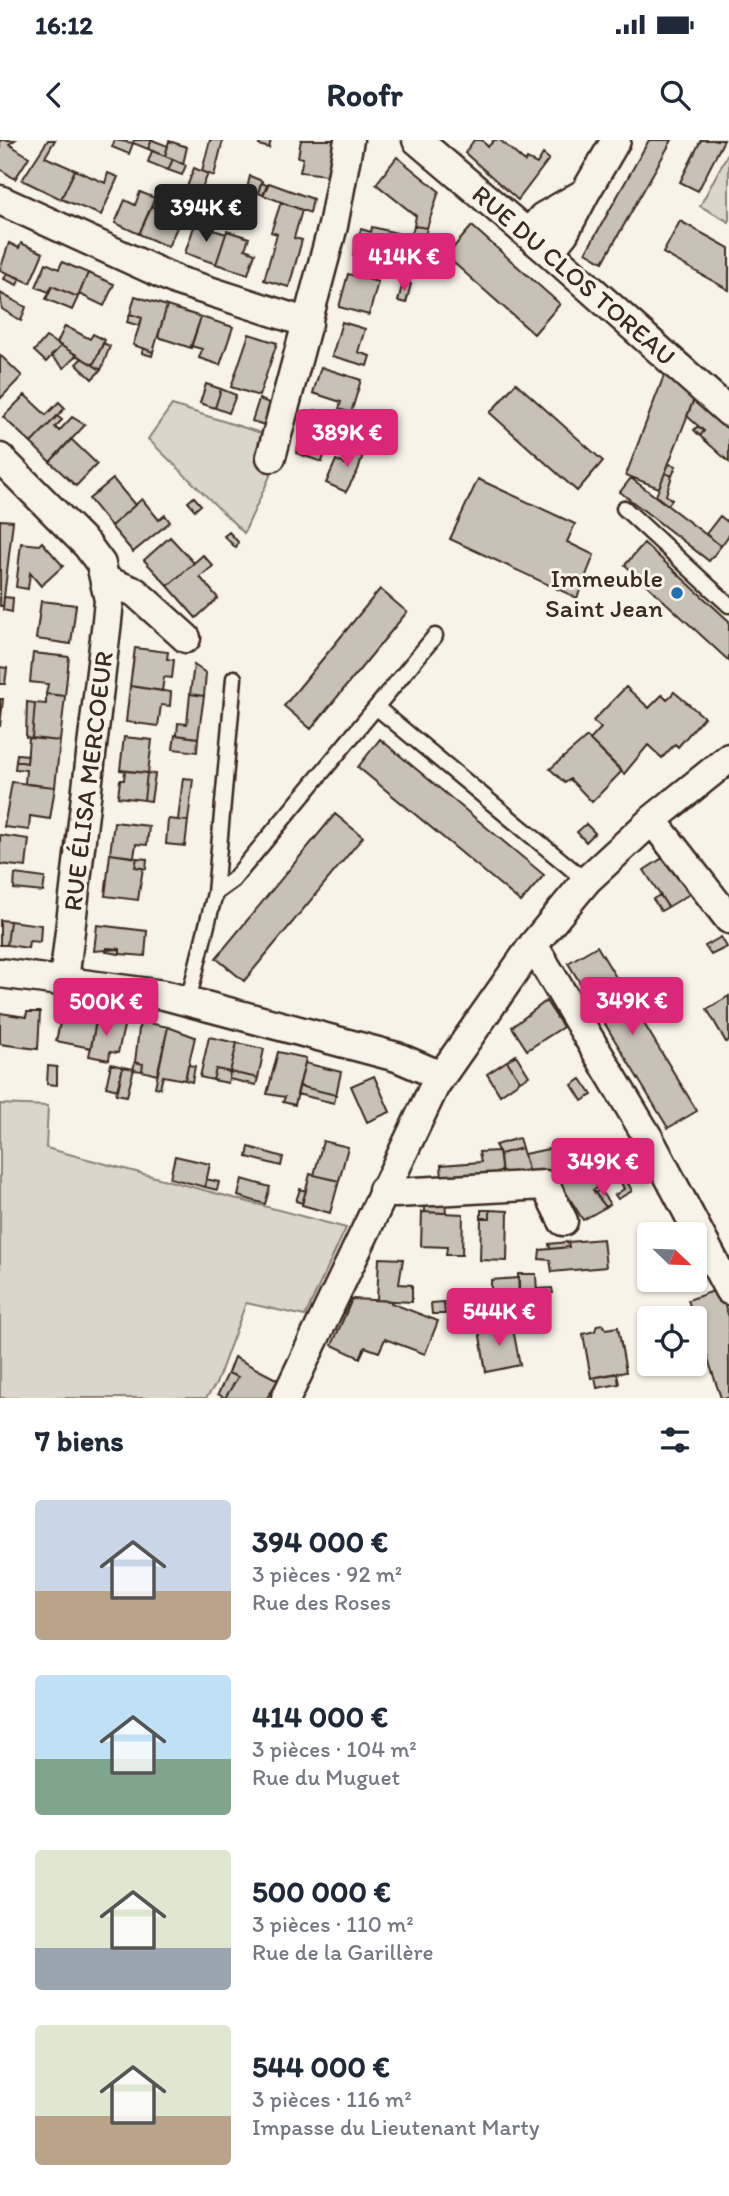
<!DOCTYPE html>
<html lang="fr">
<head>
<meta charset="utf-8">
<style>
  :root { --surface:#fff; --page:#f6f6f7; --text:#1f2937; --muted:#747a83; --accent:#db2777 }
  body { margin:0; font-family:Itim,sans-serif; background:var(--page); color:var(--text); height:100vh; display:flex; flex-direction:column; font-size:26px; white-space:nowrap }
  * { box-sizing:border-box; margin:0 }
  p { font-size:23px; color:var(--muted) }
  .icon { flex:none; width:38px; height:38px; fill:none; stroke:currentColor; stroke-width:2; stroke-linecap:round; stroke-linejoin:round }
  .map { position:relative; height:1258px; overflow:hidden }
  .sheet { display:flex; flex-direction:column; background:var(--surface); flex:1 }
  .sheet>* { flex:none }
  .needle { width:46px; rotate:113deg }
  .buttons { position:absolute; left:637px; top:1082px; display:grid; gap:14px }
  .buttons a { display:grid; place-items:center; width:70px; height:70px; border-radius:7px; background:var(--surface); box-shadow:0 2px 5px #0004; font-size:35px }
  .price { position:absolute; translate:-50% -60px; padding:0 16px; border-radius:7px; background:var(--accent); color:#fff; font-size:23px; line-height:46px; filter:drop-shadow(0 2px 4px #0008) }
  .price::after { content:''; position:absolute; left:50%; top:42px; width:21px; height:16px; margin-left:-10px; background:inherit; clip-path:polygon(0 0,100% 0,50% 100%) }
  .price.on { background:#222; color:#fff }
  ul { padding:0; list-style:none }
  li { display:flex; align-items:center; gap:21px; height:175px; padding:0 35px }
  li span { display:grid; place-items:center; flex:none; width:196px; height:140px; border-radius:7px; color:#555 }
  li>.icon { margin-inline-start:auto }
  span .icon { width:84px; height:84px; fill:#fffc; stroke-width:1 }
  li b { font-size:30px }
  h2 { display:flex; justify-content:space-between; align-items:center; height:84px; padding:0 35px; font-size:30px }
  .status { display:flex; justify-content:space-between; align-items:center; height:49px; padding:0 35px; background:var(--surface); direction:ltr }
  .status svg { height:19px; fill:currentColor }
  header { display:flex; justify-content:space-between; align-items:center; height:91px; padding:0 35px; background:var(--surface); font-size:32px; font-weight:700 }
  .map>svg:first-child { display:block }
  .green { fill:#dbd6cb; stroke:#8b8074; stroke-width:2 }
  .building { fill:#c8c1b6; stroke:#3b2a1e; stroke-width:2 }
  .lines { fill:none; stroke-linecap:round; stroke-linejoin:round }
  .lane-casing { stroke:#3b2a1e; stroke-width:19 }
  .street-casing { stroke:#3b2a1e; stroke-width:33 }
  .lane { stroke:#f7f3e8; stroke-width:14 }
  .street { stroke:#f7f3e8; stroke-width:28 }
  .poi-dot { fill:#1f6fb2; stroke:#f7f3e8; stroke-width:2.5 }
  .labels { text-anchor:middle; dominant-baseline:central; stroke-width:6; stroke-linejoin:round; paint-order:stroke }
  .street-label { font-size:26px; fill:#3b2a1e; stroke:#f7f3e8 }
  .poi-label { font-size:26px; fill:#3b2a1e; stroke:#f7f3e8; text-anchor:end }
</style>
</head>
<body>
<div class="status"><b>16:12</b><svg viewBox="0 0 49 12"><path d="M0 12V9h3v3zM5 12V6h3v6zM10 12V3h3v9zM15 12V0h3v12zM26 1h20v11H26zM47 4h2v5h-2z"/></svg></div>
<header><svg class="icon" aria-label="back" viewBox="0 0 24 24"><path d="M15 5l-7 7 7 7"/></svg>Roofr<svg class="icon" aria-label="search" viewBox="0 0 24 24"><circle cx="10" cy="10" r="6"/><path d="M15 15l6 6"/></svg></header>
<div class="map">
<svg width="729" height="1258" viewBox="0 0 729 1258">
  <rect width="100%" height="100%" fill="#f7f3e8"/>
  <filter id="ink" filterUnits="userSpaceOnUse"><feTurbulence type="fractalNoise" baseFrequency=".0143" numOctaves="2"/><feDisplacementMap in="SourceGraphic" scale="14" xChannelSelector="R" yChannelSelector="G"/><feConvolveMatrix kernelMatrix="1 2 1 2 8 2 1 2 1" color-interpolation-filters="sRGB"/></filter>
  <g filter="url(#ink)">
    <path class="green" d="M729,11V82L700,66Z
      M172,265L261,293L255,315L271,334L244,393L148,299Z
      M0,964L48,966L46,1008L346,1088L305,1176L246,1163L216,1244L206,1258H0Z"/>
    <path class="building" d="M0,0H15L9,4L29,17L15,39L0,29Z
      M48,0H55L45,17L75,30L61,59L22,40Z
      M115,0L133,3L129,14L112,7Z
      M134,0H152L148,9L133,3Z
      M152,0L168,6L165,16L148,9Z
      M210,0H223L214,36L202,31Z
      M260,0H271L269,8L259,5Z
      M301,0H334L327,35L300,32L303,18L298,17Z
      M474,0H482L488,7L494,0H500L525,22L527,19L537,24L543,14L549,19L518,60L465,13Z
      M649,0H672L603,122L586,112Z
      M701,0H724L698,51L680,42Z
      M169,1L187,7L183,24L165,16Z
      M152,11L173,19L168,30L148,22Z
      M397,17L439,51L427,88L414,86L416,76L376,44Z
      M173,19L186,25L182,35L168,30Z
      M194,28L208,34L199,55L186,50Z
      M75,30L105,43L108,33L118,37L101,75L61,59Z
      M250,36L262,41L258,53L247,49Z
      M261,43L267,45L263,55L258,53Z
      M269,43L313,59L310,73L263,55Z
      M140,52L155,58L139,94L115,83L125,60L135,65Z
      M165,58L179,64L174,76L160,69Z
      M281,62L302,70L294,98L302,100L289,147L264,140L277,94L271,92Z
      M179,64L186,68L168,107L139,94L152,66L174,76Z
      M680,81L729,108V150L663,113Z
      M195,84L226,94L216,124L185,113Z
      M414,86L427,88L420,114L407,110Z
      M472,86L560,164L534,194L446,116Z
      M372,87L397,93L388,125L353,115L361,89L371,92Z
      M227,91L249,98L245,109L255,113L248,134L216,124Z
      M9,103L19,108L21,103L43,113L30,143L0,130Z
      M62,122L88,133L78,157L52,146L49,152L36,147L46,123L59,129Z
      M7,133L20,138L17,145L4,139Z
      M88,133L114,144L104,166L79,154Z
      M348,134L378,142L369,175L339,167Z
      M403,142L411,144L406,163L398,161Z
      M52,146L78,157L72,170L46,159Z
      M0,153L26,167L21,181L2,169Z
      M135,156L167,166L153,212L133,205L142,178L130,174Z
      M167,166L201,177L191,208L158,197Z
      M130,174L142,178L140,186L127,182Z
      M201,177L233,187L220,225L199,218L202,209L191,206Z
      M342,182L365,189L358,212L370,216L367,226L332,216Z
      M65,186L90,199L93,194L105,200L93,225L57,203Z
      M249,194L277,203L259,256L231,247Z
      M46,197L61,206L46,222L34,211Z
      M103,203L110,206L101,230L93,225Z
      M61,206L77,215L64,228L51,216Z
      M143,208L153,212L152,216L142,213Z
      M0,215L22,236L0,259Z
      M82,218L101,230L92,239L76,224Z
      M321,227L361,240L351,273L339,269L341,262L313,253Z
      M665,233L694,259L659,348L626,335Z
      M516,243L603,321L577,351L490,273Z
      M206,244L221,249L215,268L200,263Z
      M221,249L236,255L229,273L215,268Z
      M25,255L46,275L59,262L65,268L31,303L3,277Z
      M259,259L277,266L271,287L252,281Z
      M694,259L729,290V322L700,296L704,291L687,276Z
      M315,270L336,275L322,322L296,313L307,275L313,276Z
      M57,276L62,280L55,287L59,291L72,277L85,285L50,322L31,303Z
      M357,281L371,285L368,295L354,291Z
      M698,286L704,291L700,296L694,290Z
      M71,299L97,324L76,346L50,322Z
      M354,301L366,305L358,330L346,352L326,343L336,320L347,325Z
      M669,324L676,326L672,336L665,333Z
      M665,333L672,336L666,355L672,360L668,365L656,356Z
      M631,338L721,406L709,421L620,352Z
      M113,339L135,365L111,386L89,359Z
      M478,339L575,384L567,402L594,415L577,458L450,399Z
      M194,357L201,365L195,370L188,362Z
      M142,359L159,380L165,375L170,382L133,412L111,386Z
      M720,376L729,383V395L721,406L706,394Z
      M0,380L13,381L3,466H0Z
      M229,392L238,402L236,408L224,396Z
      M170,397L194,423L168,446L144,420Z
      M42,402L63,426L41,446L30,433L28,449L16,447L21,403L39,405Z
      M644,403L729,481V521L625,425Z
      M203,415L213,426L200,437L218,458L196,478L168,446Z
      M380,449L407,472L311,589L284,566Z
      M4,457L13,458L12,472L3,470Z
      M41,461L76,465L71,504L36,499Z
      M135,508L168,512L167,519L174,520L172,538L164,537L162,551L130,546Z
      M33,513L69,517L65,556L46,554L48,544L30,542Z
      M194,525L206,533L204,556L190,554Z
      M0,527L7,528L5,544H0Z
      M130,546L171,552L170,566L161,565L158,586L126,582Z
      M626,547L649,568L662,555L667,560L674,552L704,577L678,607L675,604L662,618L648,605L624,634L590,600L601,588L593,581Z
      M46,554L65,556L60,601L32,598L35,563L46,564Z
      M190,554L204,556L198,598L177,595L178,583L187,584Z
      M0,559H3L0,587Z
      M27,562L35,563L32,598L26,597Z
      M175,595L198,598L197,612L173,609Z
      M124,597L152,600L148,633L120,630Z
      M587,597L622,631L592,662L570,639L565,643L550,629Z
      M29,598L60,601L55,647L25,644L26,630L15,629L16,621L27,623Z
      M380,599L544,735L521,762L358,627Z
      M17,614L28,615L27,623L16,621Z
      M125,631L147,633L144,660L118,657L120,640H124Z
      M147,633L155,634L151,661L144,660Z
      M183,638L193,639L188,681L178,680Z
      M12,642L55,647L50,679L30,676L29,690L4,687Z
      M335,674L363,697L244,841L216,818Z
      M168,679L188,681L185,706L166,704Z
      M114,682L149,686L147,705L136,704L134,717L110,714Z
      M586,684L595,693L586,702L577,692Z
      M0,695L29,699L26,727L0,724Z
      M110,714L137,718L135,727L143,728L138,760L105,756Z
      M669,714L693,752L668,767L644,730Z
      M137,718L147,719L146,729L135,727Z
      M15,734L45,738L43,752L14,749Z
      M660,755L668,767L661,771L653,759Z
      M0,780L10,781L7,805H0Z
      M10,781L41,785L40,802L29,801L28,808L7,805Z
      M97,785L147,791L145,816L120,814V809L94,811Z
      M721,797L727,807L711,815L705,806Z
      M597,806L697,971L668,988L568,823Z
      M107,808L120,809V814L106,812Z
      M729,856V900L726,902L707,869Z
      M546,861L563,887L527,910L512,887Z
      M63,870L97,877L91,908L56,901Z
      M27,872H40L38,909L0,904V873L26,877Z
      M97,877L125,882L118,913L110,912L109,920L89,916Z
      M140,881L168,887L157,935L142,931L143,924L135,922Z
      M168,887L195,897L185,940L163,936L160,948L155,947Z
      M209,897L237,903L230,932L216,929L213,940L200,937Z
      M237,903L264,909L258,938L230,932Z
      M278,912L306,918L295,965L283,962L285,957L267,954Z
      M516,915L529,936L520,941L507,921Z
      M507,921L520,941L500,955L487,934Z
      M135,922L143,924L142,931L133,930Z
      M305,923L341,932L336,955L299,946Z
      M111,924L123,927L118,950L106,947Z
      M188,925L195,926L192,942L185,940Z
      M48,926L57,927V945L47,944Z
      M123,927L134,929L127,956L116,954Z
      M216,929L230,932L228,943L213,940Z
      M230,932L258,938L256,945L229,939Z
      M374,936L390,972L367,982L351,946Z
      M581,939L592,955L582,961L572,945Z
      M299,946L336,955L334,963L297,954Z
      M519,998L522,1008L500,1014L495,1005Z
      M323,1001L348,1007L339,1041L314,1035Z
      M573,1004L585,1027L569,1037L564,1028L529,1034L524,1014Z
      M612,1005L619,1018L590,1035L598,1048L593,1050L606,1067L583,1080L560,1043L585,1027L583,1022Z
      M249,1007L283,1017L281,1026L247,1017Z
      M522,1008L529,1034L502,1036L500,1014Z
      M499,1011L502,1036L442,1040L441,1025L481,1022L479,1012Z
      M175,1016L210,1024L205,1047L170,1038Z
      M310,1034L339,1041L330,1073L302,1065Z
      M624,1035L632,1051L618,1059L615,1055L624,1049L619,1038Z
      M206,1039L219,1042L217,1050L205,1047Z
      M242,1039L270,1047L265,1064L238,1056Z
      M300,1049L306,1051L302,1063L296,1061Z
      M600,1050L610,1064L606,1067L595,1053Z
      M445,1061L446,1073L425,1072V1062Z
      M481,1070H490V1078H481Z
      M490,1070L508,1071L507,1121L480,1120L481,1078H490Z
      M422,1072L463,1074L462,1115H446L447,1107L421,1106Z
      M603,1099L606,1127L552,1132L550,1120L539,1119L540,1110L569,1107L568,1102Z
      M568,1102L569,1107L550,1109L549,1104Z
      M379,1118L403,1119L399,1144L412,1145V1162L377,1160Z
      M518,1134H536L537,1154L519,1156Z
      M519,1138V1156L491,1158V1140Z
      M552,1148L553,1153L537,1154V1149Z
      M719,1149L729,1177V1258H721L688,1160Z
      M352,1159L392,1161L391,1163L438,1181L425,1214L385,1199L379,1212L365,1207L360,1218L332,1205Z
      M444,1162L445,1174H432L431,1163Z
      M512,1184L520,1225L486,1232L479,1190Z
      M602,1184L606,1189L618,1187L626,1232L591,1238L583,1194L595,1191L597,1185Z
      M234,1217L278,1240L267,1258H225L238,1237L228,1233Z
      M228,1233L238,1237L225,1258L218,1254Z
      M617,1233L619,1244L597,1248L595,1237Z"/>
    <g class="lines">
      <g class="lane-casing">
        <path id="lane" d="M624,368L729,465
          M376,567L586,741
          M215,753L233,740L435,496
          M188,861L215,753L234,538"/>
      </g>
      <g class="street-casing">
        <path id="street" d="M417,0L549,112L729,272
          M585,53L616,0
          M0,60L178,141L308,183
          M528,94L543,77L585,53L564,93L549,112
          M271,317L333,86L349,0
          M0,318L87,405L101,424L109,460L107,481L64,841
          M107,441L135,452L186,498
          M652,680L729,779
          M533,805L649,999L729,1150
          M0,833L164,855L397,917L441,936
          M383,1050L396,1053L545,1045L563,1081
          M286,1258L435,945L533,805L587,740L652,680L729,618"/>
      </g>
      <use href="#lane" class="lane"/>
      <use href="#street" class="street"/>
    </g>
  </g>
  <circle class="poi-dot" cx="677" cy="453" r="7"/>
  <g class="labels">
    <g class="street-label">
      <text transform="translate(574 135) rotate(41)">RUE DU CLOS TOREAU</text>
      <text transform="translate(88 641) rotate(-83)">RUE ÉLISA MERCOEUR</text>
    </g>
    <g class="poi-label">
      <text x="663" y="438">Immeuble<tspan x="663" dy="30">Saint Jean</tspan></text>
    </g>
  </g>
</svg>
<div class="buttons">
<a><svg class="needle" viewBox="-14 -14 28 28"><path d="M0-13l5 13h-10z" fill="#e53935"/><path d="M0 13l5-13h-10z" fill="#747a83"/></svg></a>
<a><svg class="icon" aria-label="locate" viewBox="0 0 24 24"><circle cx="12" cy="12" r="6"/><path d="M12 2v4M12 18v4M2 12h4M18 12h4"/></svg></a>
</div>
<b class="price on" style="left:206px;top:104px">394K €</b>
<b class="price" style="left:404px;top:153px">414K €</b>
<b class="price" style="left:347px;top:329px">389K €</b>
<b class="price" style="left:632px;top:897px">349K €</b>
<b class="price" style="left:106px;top:898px">500K €</b>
<b class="price" style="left:603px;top:1058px">349K €</b>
<b class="price" style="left:499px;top:1208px">544K €</b>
</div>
<section class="sheet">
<h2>7 biens<svg class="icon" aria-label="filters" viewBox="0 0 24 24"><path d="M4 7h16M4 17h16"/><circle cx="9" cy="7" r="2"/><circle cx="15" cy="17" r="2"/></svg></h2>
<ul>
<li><span style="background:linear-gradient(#c9d6e8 65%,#b9a48a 0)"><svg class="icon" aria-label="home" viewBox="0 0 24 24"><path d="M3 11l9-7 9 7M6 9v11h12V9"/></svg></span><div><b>394 000 €</b><p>3 pièces · 92 m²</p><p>Rue des Roses</p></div></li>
<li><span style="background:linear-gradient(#bfe0f5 60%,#7fa58c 0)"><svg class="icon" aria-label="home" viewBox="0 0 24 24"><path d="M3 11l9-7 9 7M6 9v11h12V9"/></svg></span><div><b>414 000 €</b><p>3 pièces · 104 m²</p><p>Rue du Muguet</p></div></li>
<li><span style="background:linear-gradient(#dfe7d0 70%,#9aa5b1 0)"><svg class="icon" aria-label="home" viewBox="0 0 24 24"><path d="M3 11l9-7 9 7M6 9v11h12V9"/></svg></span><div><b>500 000 €</b><p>3 pièces · 110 m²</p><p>Rue de la Garillère</p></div></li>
<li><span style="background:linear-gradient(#dfe7d0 65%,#b9a48a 0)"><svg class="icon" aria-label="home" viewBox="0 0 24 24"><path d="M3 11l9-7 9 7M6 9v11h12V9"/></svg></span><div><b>544 000 €</b><p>3 pièces · 116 m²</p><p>Impasse du Lieutenant Marty</p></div></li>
</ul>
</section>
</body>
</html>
